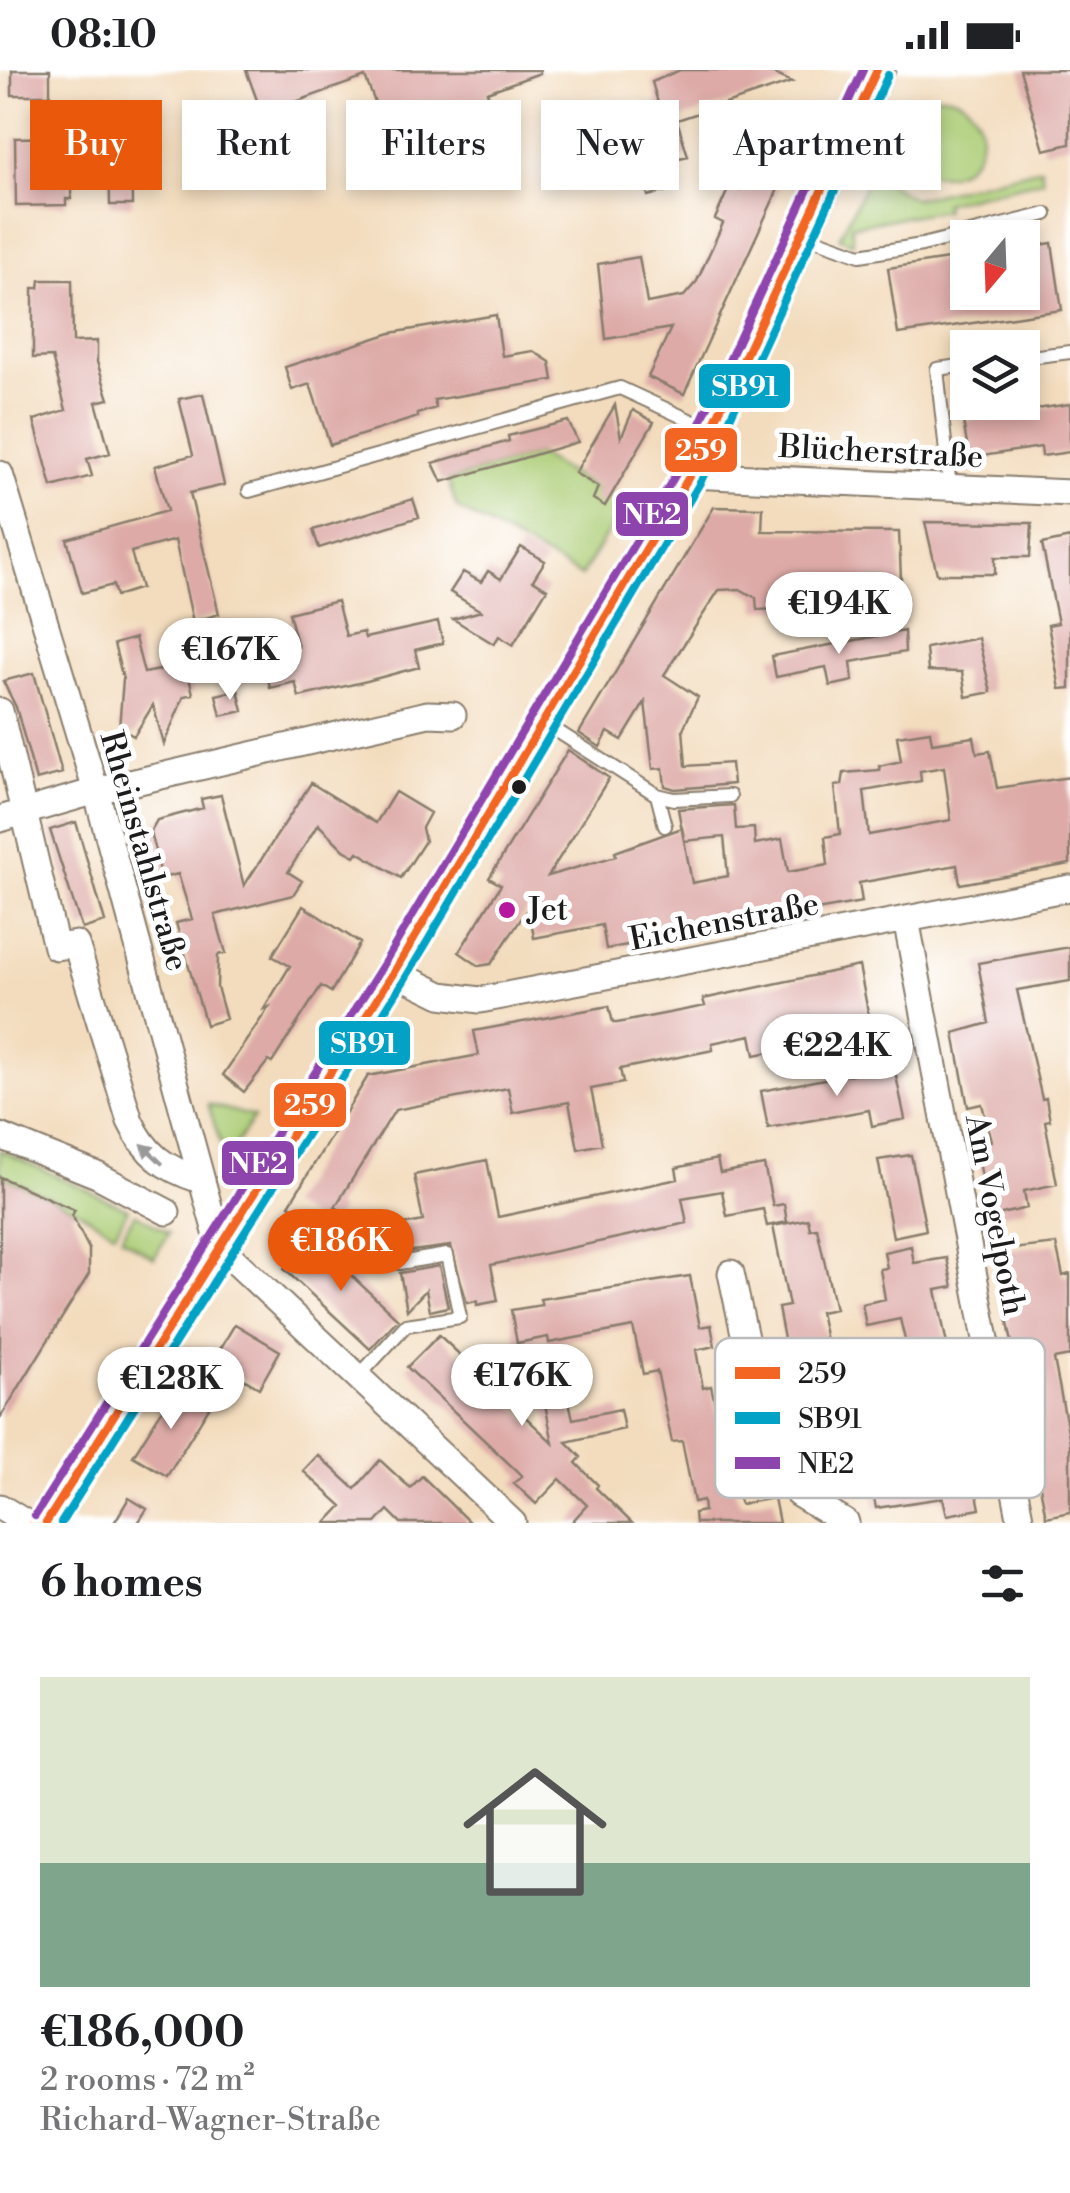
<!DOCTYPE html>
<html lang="en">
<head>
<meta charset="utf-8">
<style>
  :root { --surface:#fff; --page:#f2f2f2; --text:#202124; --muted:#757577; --line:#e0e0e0; --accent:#ea580c }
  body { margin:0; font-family:"Libre Bodoni",serif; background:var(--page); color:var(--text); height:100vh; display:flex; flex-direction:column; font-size:38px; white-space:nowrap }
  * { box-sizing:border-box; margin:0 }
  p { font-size:32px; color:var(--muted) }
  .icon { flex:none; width:55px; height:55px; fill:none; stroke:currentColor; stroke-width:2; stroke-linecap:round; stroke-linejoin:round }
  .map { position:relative; height:1453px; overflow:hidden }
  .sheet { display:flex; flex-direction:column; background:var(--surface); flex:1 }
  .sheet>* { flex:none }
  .top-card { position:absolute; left:30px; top:30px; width:1010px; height:90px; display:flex; gap:20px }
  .needle { width:65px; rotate:199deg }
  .fabs { position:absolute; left:950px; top:150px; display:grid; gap:20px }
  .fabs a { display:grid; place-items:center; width:90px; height:90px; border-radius:0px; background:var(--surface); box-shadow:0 5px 15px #0003; font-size:50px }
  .price { position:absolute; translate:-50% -85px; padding:0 22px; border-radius:35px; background:#fff; color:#222; font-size:32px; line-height:65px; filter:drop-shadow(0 2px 5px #0008) }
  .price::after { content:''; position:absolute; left:50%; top:60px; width:30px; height:22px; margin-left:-15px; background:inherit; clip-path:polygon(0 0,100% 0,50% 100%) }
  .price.current { background:var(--accent); color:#fff }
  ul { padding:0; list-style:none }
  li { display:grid; align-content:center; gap:20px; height:530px; padding:0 40px }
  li+li { border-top:2px solid var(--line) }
  li span { display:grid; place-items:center; height:310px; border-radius:0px; color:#555 }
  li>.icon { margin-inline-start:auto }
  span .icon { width:180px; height:180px; fill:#fffc; stroke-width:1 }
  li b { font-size:42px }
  h2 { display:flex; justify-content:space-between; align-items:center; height:120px; padding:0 40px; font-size:42px }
  .tag { padding:0 35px; border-radius:0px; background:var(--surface); box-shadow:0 5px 15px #0003; font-size:35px; line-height:90px }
  .tag.current { background:var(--accent); color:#fff }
  .status { display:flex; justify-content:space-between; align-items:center; height:70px; padding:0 50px; background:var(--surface); direction:ltr }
  .status svg { height:28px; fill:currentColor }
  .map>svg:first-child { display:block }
  .green { fill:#abcc74; stroke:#647448; stroke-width:2.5 }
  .building { fill:#ddaaa7; fill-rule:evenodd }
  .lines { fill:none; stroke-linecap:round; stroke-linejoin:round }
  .service-casing { stroke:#887c6c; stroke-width:16 }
  .minor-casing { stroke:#887c6c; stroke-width:29 }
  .secondary-casing { stroke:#887c6c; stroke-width:39 }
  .service { stroke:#fff; stroke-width:12 }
  .minor { stroke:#fff; stroke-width:25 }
  .secondary { stroke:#fde4d1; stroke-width:35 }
  .bus-1-casing { stroke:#fff; stroke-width:15 }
  .bus-2-casing { stroke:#fff; stroke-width:15 }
  .bus-3-casing { stroke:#fff; stroke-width:15 }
  .bus-1 { stroke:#f26522; stroke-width:8 }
  .bus-2 { stroke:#01a2c5; stroke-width:8 }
  .bus-3 { stroke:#8e44ad; stroke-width:8 }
  .oneway { fill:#999 }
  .bus-dot { fill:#1c1c1c; stroke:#fff; stroke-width:4 }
  .poi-dot { fill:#b5179e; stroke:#fff; stroke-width:4 }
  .labels { text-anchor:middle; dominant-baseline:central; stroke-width:10; stroke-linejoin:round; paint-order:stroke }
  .street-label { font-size:32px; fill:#1c1c1c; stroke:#fff }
  .poi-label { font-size:32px; fill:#1c1c1c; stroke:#fff; text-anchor:start }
  .key { fill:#fff; stroke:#bbb; stroke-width:2.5 }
  .key-label { font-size:28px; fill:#1c1c1c }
  .line-badge { stroke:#fff; stroke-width:4 }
  .badge-label { font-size:28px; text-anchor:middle; font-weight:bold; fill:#fff }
</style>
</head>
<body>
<div class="status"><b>08:10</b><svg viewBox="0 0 49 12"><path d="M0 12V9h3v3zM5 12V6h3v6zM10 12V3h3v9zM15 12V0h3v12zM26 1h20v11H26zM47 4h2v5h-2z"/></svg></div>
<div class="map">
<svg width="1070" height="1453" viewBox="0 0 1070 1453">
  <rect width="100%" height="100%" fill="#fff"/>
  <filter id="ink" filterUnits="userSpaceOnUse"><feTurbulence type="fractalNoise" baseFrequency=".01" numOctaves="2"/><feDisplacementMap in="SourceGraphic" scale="20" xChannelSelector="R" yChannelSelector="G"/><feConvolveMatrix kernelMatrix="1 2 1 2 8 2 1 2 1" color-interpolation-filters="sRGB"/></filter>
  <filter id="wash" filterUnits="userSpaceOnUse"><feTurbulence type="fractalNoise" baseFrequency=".0048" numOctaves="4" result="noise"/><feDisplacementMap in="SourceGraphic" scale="40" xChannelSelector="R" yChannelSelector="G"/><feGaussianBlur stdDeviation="2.25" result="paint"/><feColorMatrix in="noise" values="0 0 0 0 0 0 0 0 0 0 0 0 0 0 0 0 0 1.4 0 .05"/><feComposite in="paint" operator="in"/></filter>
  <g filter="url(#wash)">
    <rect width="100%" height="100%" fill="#f3dcbd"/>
    <path class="green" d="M901 65a40 40 0 1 1 80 0a40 40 0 1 1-80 0Z
      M1041,98L1043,110L944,133L945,140L851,156L853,173L839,168L871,103L914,129Z
      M537,384L624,436L581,506L457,438L448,411Z
      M208,1034L254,1047L233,1078L221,1075Z
      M0,1080L128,1139L115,1163L76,1139L0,1105Z
      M135,1143L169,1163L154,1188L121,1167Z"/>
    <g id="blocks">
      <path class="building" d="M12,0H50V25H12Z
        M246,0H540V3L487,22L492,36L404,65L401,56L386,60L365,7L262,44Z
        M680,0H766L792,12L677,50L688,86L666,91L674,119L648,126L632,54L656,48L652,35L658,33L652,12Z
        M1020,0H1070V74L1044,80Z
        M775,43L806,58L684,324L648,307L671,258L606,269L598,194L639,187L647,233L684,226L697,211L723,153L715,149L730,115L740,120Z
        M66,67V74H71V129H66V135L16,136L15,68Z
        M131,68L132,135H110L109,69Z
        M1052,173L1062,240L898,264L888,198L968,186V222H1022V178Z
        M40,210H72L73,272L97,271V292L109,329L96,332L110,383L87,389L92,406L52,417L34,350L66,340L52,287L33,288V218H39Z
        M496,245L502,286L533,281L550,292L553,310L434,330L436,338L417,344L418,347L330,375L310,314L292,320L285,297L391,263Z
        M203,324L224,415L190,423L219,544L193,552L175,470L131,482L141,518L116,526L113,515L82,523L67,469L167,441L155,396L193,385L179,329Z
        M1070,334V382L1042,386L1041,377L969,388L963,350Z
        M615,335L621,368L633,340L654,352L605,436L593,429L598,417L575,403Z
        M568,351L578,372L442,412L433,393L509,371L508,366Z
        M413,429L419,447L319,478L313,460Z
        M714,437L763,438L762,461L899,462L902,533L757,540L756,528L740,519L719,520L664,605L698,627L683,659L686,696L731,693L733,714L675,719L665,716L663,698L653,699L645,632L622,670L608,662L600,677L579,663Z
        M925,452L1032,453L1030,487H995V504H937Z
        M1070,468V618L1060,619L1048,555L1058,553L1042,474Z
        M521,477L545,491L533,510L547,519L513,575L499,566L494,574L453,549L481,541L450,522L463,502L481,512L488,501L501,509Z
        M337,531L346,566L363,562L365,568L438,552L443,573L415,580L419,597L367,611L299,627L295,612L270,618L266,598L282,594L280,581L298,577L289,543Z
        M904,561L905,582L851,592L853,611L830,616L826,597L776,607L772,586Z
        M135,568L144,603L186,595L193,624L184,626L164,674L153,635L134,666L119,658L123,609L114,574Z
        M978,568L991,622L966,627L962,602L928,601L926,578Z
        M34,603L62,703L36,710L16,637L3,611Z
        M238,620L243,641L221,646L216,625Z
        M930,661L932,673L974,667L977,683L990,681L997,718L1070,707V794L960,814L957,795L859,813L862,832L737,854L738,858L702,866L701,861L606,879L602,855L534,868L529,837L491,894L479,896L459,882L501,815L489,808L568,680L609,708L548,806L616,786L615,782L682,758L692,813L728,806L724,767L684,771L678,739L734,735L736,759L754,758L755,774L782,769L788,802L828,795L825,767L840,764L835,716L842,715L844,703L880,700L879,696L901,691L897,666ZM944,697L951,750L869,765L864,721L921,711L920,701Z
        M311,713L376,753L395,722L430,743L422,758L425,771L401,808L358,782L355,786L344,780L318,754L288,802L302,811L293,825L215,845L226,883L218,885L217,917L226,949L206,955L176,853L192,849L178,804L162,808L150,762L157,750L203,738L201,729L221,725L244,816Z
        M76,752L105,852L82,859L50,760Z
        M303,836L360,873L331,922L321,916L272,993L268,991L244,1022L223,1005L269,937L264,939L290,896L272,886Z
        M1070,877V911L1017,920L1042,1029L1046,1028L1048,1040L1050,1050L1045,1051L1057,1114L1024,1121L1027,1138L989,1147L976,1074L991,1071L982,1034L968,1037L954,963L989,953L978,893Z
        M859,896L872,962L755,985L751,965L712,973L713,980L620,999L623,1013L591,1019L602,1074L578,1079L569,1032L513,1043L508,1018L395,1040L335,1137L340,1140L328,1159L289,1135L368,1006L479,985L474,961L609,936L613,953H617L705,936L703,929Z
        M894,996L905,1049L872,1056L869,1040L768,1058L761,1021Z
        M911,1085L926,1160L893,1167L878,1090Z
        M717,1089L720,1103L764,1095L773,1136L784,1134L787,1152L767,1156L763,1139L727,1146L722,1121L682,1128L687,1153L491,1195L498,1231L477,1235V1231L467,1233L451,1176L396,1183L391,1157L423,1151L414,1105L487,1090L498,1147L678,1109L676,1098Z
        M0,1107L75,1140L72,1145L89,1179V1204L0,1348Z
        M808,1149L810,1159L817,1158L835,1239L820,1242L847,1369L924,1350L900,1249L866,1256L862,1234L885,1229L880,1199L887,1198L884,1182L911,1176L914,1193L947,1188L953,1217L936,1220L980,1439L947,1445L943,1428L876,1438L871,1414L824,1421L801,1298L790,1300L778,1238L789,1236L773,1156Z
        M312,1169L398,1249L370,1279L284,1199Z
        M1056,1174L1063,1206L1070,1204V1286L1054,1289L1070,1372V1442L1046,1447L994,1181Z
        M439,1196L448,1237L430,1241L426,1220L407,1240L400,1203Z
        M690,1206L700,1257L711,1255L715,1276L696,1280L703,1318L711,1316L736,1424L741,1434L774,1428L779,1453H695L694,1443L704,1441L703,1430L694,1432L682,1371L672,1372L657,1301L643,1304L633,1257L549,1273L548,1267L517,1273L511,1240L542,1235L540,1229Z
        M235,1254L280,1281L259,1318L213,1291Z
        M439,1265L553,1373L541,1315L564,1310L573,1349L620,1339L624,1359L566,1372L581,1387L576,1393L598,1415L596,1418L632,1453H571L587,1435L560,1409L536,1434L514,1413L522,1406L407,1297Z
        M177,1316L188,1334L193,1326L210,1336L167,1406L133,1386Z
        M318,1385L355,1419L380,1390L410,1418L422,1406L470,1453H401L388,1440L376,1453H326L342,1436L303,1401Z
        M129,1428L147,1439L138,1453H114Z"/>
    </g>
  </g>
  <g filter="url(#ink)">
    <use href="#blocks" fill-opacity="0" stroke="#887c6c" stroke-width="2.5"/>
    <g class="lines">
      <g class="service-casing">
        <path id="service" d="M804,165L860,185L922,175L1046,144
          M1022,288L1070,282
          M950,418L937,299L968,295
          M249,421L620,318L709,359
          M546,654L657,725L674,729L730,726
          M657,725L665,756
          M358,1307L406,1255L460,1247L447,1185L399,1193"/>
      </g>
      <g class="minor-casing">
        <path id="minor" d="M0,404L96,721L220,1177L513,1453
          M690,405L1070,423
          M0,641L56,877L76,874L130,1051C146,1085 164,1098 200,1110
          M0,749L96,721L428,644L453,645
          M906,849L1021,1453
          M394,902L441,925L480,930L1070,818
          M0,1066L97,1105L167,1142
          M731,1203L767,1370L791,1404L798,1424L846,1453
          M0,1437L26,1453"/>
      </g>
      <g class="secondary-casing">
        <path id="secondary" d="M46,1453L394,902L690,405L877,0"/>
      </g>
      <use href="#service" class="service"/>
      <use href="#minor" class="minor"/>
      <use href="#secondary" class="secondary"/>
      <g class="bus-1-casing">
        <path id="bus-1" d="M46,1453L394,902L690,405L877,0"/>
      </g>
      <g class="bus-2-casing">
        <path id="bus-2" d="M61,1453L405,909L701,411L888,5"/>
      </g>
      <g class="bus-3-casing">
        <path id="bus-3" d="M35,1446L383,895L679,399L863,0"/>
      </g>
      <use href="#bus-1" class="bus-1"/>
      <use href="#bus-2" class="bus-2"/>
      <use href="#bus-3" class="bus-3"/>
    </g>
    <defs><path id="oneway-solid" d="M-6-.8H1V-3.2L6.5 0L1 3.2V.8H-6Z" transform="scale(2.5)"/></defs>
    <use class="oneway" href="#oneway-solid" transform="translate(152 1084) rotate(-136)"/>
  </g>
  <circle class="bus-dot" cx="519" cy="717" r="9"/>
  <circle class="poi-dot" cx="507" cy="840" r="10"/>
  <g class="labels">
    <g class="street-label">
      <text transform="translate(881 382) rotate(3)">Blücherstraße</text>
      <text transform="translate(144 781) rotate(74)">Rheinstahlstraße</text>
      <text transform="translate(724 852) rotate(-11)">Eichenstraße</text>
      <text transform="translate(995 1145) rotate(79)">Am Vogelpoth</text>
    </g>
    <g class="poi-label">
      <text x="527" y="840">Jet</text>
    </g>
  </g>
  <rect x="715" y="1268" width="330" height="160" rx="15" class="key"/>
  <rect x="735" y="1297" width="45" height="12" fill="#f26522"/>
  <rect x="735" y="1342" width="45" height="12" fill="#01a2c5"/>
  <rect x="735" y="1387" width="45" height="12" fill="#8e44ad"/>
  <g class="key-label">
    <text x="798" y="1313">259</text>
    <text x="798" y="1358">SB91</text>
    <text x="798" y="1403">NE2</text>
  </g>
  <g class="line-badge">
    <rect x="697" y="292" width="95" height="48" rx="10" fill="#01a2c5"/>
    <rect x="663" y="356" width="76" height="48" rx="10" fill="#f26522"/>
    <rect x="614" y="420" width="76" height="48" rx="10" fill="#8e44ad"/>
    <rect x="317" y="949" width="95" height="48" rx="10" fill="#01a2c5"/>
    <rect x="272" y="1011" width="76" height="48" rx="10" fill="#f26522"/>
    <rect x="220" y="1069" width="76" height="48" rx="10" fill="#8e44ad"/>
  </g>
  <g class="badge-label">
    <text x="745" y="326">SB91</text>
    <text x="701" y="390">259</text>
    <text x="652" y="454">NE2</text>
    <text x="364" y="983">SB91</text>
    <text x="310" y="1045">259</text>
    <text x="258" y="1103">NE2</text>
  </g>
</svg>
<div class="fabs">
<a><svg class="needle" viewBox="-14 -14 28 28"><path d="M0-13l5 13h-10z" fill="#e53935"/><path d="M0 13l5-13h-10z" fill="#757577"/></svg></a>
<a><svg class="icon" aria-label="layers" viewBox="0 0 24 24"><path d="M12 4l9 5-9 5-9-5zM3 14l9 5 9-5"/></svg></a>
</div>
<b class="price" style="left:839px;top:587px">€194K</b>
<b class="price" style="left:230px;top:633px">€167K</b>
<b class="price" style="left:837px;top:1029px">€224K</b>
<b class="price current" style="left:341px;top:1224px">€186K</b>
<b class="price" style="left:522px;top:1359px">€176K</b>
<b class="price" style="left:171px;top:1362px">€128K</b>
<div class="top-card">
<a class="tag current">Buy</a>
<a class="tag">Rent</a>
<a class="tag">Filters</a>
<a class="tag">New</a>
<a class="tag">Apartment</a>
</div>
</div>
<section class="sheet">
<h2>6 homes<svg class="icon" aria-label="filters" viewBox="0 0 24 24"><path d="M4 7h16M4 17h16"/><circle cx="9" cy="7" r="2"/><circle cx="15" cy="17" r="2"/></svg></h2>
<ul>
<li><span style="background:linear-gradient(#dfe7d0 60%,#7fa58c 0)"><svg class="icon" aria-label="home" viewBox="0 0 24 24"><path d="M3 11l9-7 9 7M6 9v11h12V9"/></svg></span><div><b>€186,000</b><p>2 rooms · 72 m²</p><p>Richard-Wagner-Straße</p></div></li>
</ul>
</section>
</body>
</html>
